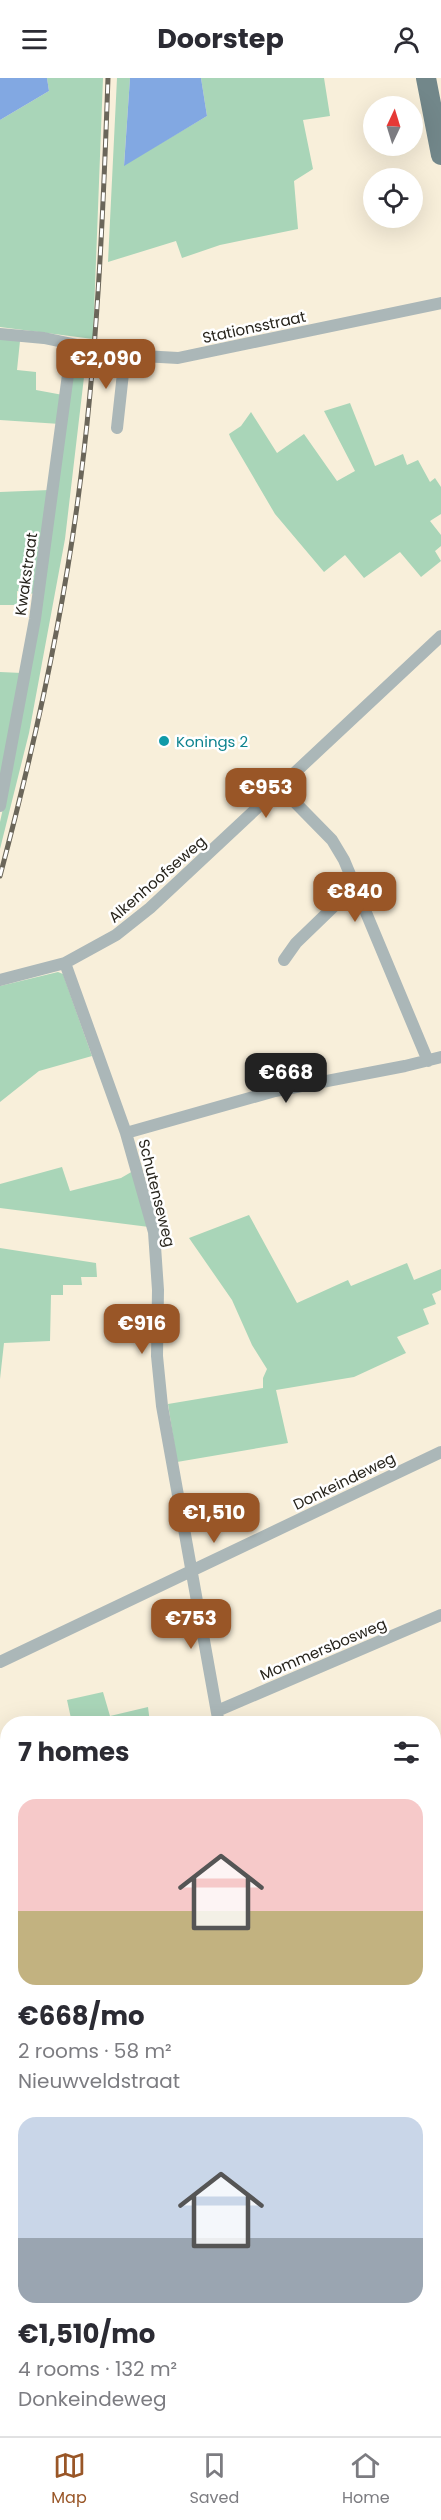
<!DOCTYPE html>
<html lang="en">
<head>
<meta charset="utf-8">
<style>
  :root { --surface:#fff; --page:#f7f7f7; --text:#2b2b33; --muted:#7c7c81; --line:#e1e1e2; --accent:#995627 }
  body { margin:0; font-family:Poppins,sans-serif; background:var(--page); color:var(--text); height:100vh; display:flex; flex-direction:column; font-size:22px; white-space:nowrap }
  * { box-sizing:border-box; margin:0 }
  p { font-size:20px; color:var(--muted) }
  .icon { flex:none; width:33px; height:33px; fill:none; stroke:currentColor; stroke-width:2; stroke-linecap:round; stroke-linejoin:round }
  .map { position:relative; flex:1; overflow:hidden }
  .sheet { position:absolute; left:0px; top:1638px; width:441px; height:720px; display:flex; flex-direction:column; background:var(--surface); border-radius:24px 24px 0 0; box-shadow:0 6px 24px #0002 }
  .sheet>* { flex:none }
  .needle { width:39px; rotate:4deg }
  .tools { position:absolute; left:363px; top:18px; display:grid; gap:12px }
  .tools a { display:grid; place-items:center; width:60px; height:60px; border-radius:50%; background:var(--surface); box-shadow:0 6px 24px #0002; font-size:30px }
  .price { position:absolute; translate:-50% -51px; padding:0 14px; border-radius:12px; background:var(--accent); color:#fff; font-size:20px; line-height:39px; filter:drop-shadow(0 2px 3px #0008) }
  .price::after { content:''; position:absolute; left:50%; top:36px; width:18px; height:14px; margin-left:-9px; background:inherit; clip-path:polygon(0 0,100% 0,50% 100%) }
  .price.current { background:#222; color:#fff }
  ul { padding:0; list-style:none }
  li { display:grid; align-content:center; gap:12px; height:318px; padding:0 18px }
  li span { display:grid; place-items:center; height:186px; border-radius:18px; color:#555 }
  li>.icon { margin-inline-start:auto }
  span .icon { width:108px; height:108px; fill:#fffc; stroke-width:1 }
  li b { font-size:26px }
  h2 { display:flex; justify-content:space-between; align-items:center; height:72px; padding:0 18px; font-size:26px }
  header { display:flex; justify-content:space-between; align-items:center; height:78px; padding:0 18px; background:var(--surface); font-size:27px; font-weight:700 }
  .dock { display:flex; justify-content:space-around; align-items:center; height:84px; border-top:2px solid var(--line); background:var(--surface); font-size:16px; color:var(--muted) }
  .dock a { display:grid; justify-items:center; gap:3px }
  .dock .current { color:var(--accent) }
  .map>svg:first-child { display:block }
  .green { fill:#a9d5b8 }
  .water { fill:#82a8e2 }
  .lines { fill:none; stroke-linecap:round; stroke-linejoin:round }
  .street { stroke:#abb7b8; stroke-width:12 }
  .primary { stroke:#72878a; stroke-width:20 }
  .rail-casing { stroke:#6b665a; stroke-width:5 }
  .rail { stroke:#fff; stroke-width:3; stroke-dasharray:9; stroke-linecap:butt }
  .culture-dot { fill:#0f9aa8; stroke:#fff; stroke-width:2 }
  .labels { text-anchor:middle; dominant-baseline:central; stroke-width:5; stroke-linejoin:round; paint-order:stroke }
  .street-label { font-size:15px; fill:#27241c; stroke:#fff }
  .culture-label { font-size:15px; fill:#0d838f; stroke:#fff; text-anchor:start }
</style>
</head>
<body>
<header><svg class="icon" aria-label="menu" viewBox="0 0 24 24"><path d="M4 6h16M4 12h16M4 18h16"/></svg>Doorstep<svg class="icon" aria-label="person" viewBox="0 0 24 24"><circle cx="12" cy="8" r="4"/><path d="M4 21q1-7 8-7t8 7"/></svg></header>
<div class="map">
<svg width="441" height="2358" viewBox="0 0 441 2358">
  <rect width="100%" height="100%" fill="#f8efda"/>
  <path class="green" d="M47,0H103L93,261L0,249V42L49,13Z
    M117,0H130L124,87L207,38L201,0H324L330,38L303,42L313,91L294,103L298,151L220,167L182,180L176,163L108,184Z
    M0,261L20,263L17,292L36,294V312L63,317L60,346L0,342Z
    M78,273L86,275V282L65,461L29,655L0,771V744L9,703L76,278Z
    M350,325L375,388L403,376L407,387L418,382L430,404L435,400L441,409V436L430,443L441,457V468L435,473L441,483L421,499L400,474L364,500L345,477L324,494L275,436L231,361L229,356L241,348L251,334L277,375L304,356L337,403L355,393L324,333Z
    M50,412L35,516L17,513V527H0V414Z
    M0,594L22,595L0,712Z
    M58,894L63,896L92,978L39,993L0,1024V908Z
    M62,1089L70,1113L121,1100L133,1093L149,1149L0,1130V1106Z
    M249,1137L297,1225L348,1202L351,1208L407,1185L414,1202L441,1191V1212L432,1216L436,1226L423,1231L429,1246L397,1259L406,1275L354,1299L276,1312L288,1365L177,1384L168,1326L263,1310V1300L267,1291L252,1267L232,1222L189,1160Z
    M0,1170L96,1185L97,1199H81L82,1207H63V1217H51L50,1263L4,1265L0,1301Z
    M103,1614L110,1638L148,1629L150,1645H72L67,1622Z
    M434,1796L437,1798L441,1810V1856L434,1841Z
    M339,2350L345,2358H229L215,2351L211,2358H178L163,2351Z
    M83,2351V2350L134,2351L129,2358H79Z"/>
  <path class="water" d="M0,0H47L49,13L0,42Z
    M130,0H201L207,38L124,88Z"/>
  <g class="lines">
    <path class="street" d="M0,256L44,260L125,277L178,280L441,225
      M117,350L125,277
      M279,708L332,762L344,782L428,983
      M0,728L35,541L72,267
      M284,882L296,865L356,807
      M65,885L126,1055L154,1154L158,1212L157,1278L162,1328L219,1646
      M0,902L65,885L116,857L150,830L441,558
      M126,1055L275,1013L405,988L441,979
      M0,1584L441,1374
      M217,1633L441,1537
      M434,1680L441,1677
      M434,1970L437,1980L434,1989
      M0,2079L8,2109
      M434,2105L441,2102
      M0,2316L8,2307
      M414,2350L418,2358"/>
    <path class="primary" d="M426,0L441,77"/>
    <g class="rail-casing">
      <path id="rail" d="M0,798C33,674 61,548 78,421C97,281 103,141 108,0"/>
    </g>
    <use href="#rail" class="rail"/>
  </g>
  <circle class="culture-dot" cx="164" cy="663" r="6"/>
  <g class="labels">
    <g class="street-label">
      <text transform="translate(254 249) rotate(-12)">Stationsstraat</text>
      <text transform="translate(26 496) rotate(-82)">Kwakstraat</text>
      <text transform="translate(157 801) rotate(-41)">Alkenhoofseweg</text>
      <text transform="translate(157 1115) rotate(76)">Schutenseweg</text>
      <text transform="translate(344 1403) rotate(-26)">Donkeindeweg</text>
      <text transform="translate(323 1571) rotate(-23)">Mommersbosweg</text>
    </g>
    <g class="culture-label">
      <text x="176" y="663">Konings 2</text>
    </g>
  </g>
</svg>
<div class="tools">
<a><svg class="needle" viewBox="-14 -14 28 28"><path d="M0-13l5 13h-10z" fill="#e53935"/><path d="M0 13l5-13h-10z" fill="#7c7c81"/></svg></a>
<a><svg class="icon" aria-label="locate" viewBox="0 0 24 24"><circle cx="12" cy="12" r="6"/><path d="M12 2v4M12 18v4M2 12h4M18 12h4"/></svg></a>
</div>
<b class="price" style="left:106px;top:312px">€2,090</b>
<b class="price" style="left:266px;top:741px">€953</b>
<b class="price" style="left:355px;top:845px">€840</b>
<b class="price current" style="left:286px;top:1026px">€668</b>
<b class="price" style="left:142px;top:1277px">€916</b>
<b class="price" style="left:214px;top:1466px">€1,510</b>
<b class="price" style="left:191px;top:1572px">€753</b>
<section class="sheet">
<h2>7 homes<svg class="icon" aria-label="filters" viewBox="0 0 24 24"><path d="M4 7h16M4 17h16"/><circle cx="9" cy="7" r="2"/><circle cx="15" cy="17" r="2"/></svg></h2>
<ul>
<li><span style="background:linear-gradient(#f6c9c9 60%,#c2b280 0)"><svg class="icon" aria-label="home" viewBox="0 0 24 24"><path d="M3 11l9-7 9 7M6 9v11h12V9"/></svg></span><div><b>€668/mo</b><p>2 rooms · 58 m²</p><p>Nieuwveldstraat</p></div></li>
<li><span style="background:linear-gradient(#c9d6e8 65%,#9aa5b1 0)"><svg class="icon" aria-label="home" viewBox="0 0 24 24"><path d="M3 11l9-7 9 7M6 9v11h12V9"/></svg></span><div><b>€1,510/mo</b><p>4 rooms · 132 m²</p><p>Donkeindeweg</p></div></li>
</ul>
</section>
</div>
<nav class="dock">
<a class="current"><svg class="icon" aria-label="map" viewBox="0 0 24 24"><path d="M3 6l6-2 6 2 6-2v14l-6 2-6-2-6 2zM9 4v14M15 6v14"/></svg>Map</a>
<a><svg class="icon" aria-label="saved" viewBox="0 0 24 24"><path d="M7 4h10v16l-5-4-5 4z"/></svg>Saved</a>
<a><svg class="icon" aria-label="home" viewBox="0 0 24 24"><path d="M3 11l9-7 9 7M6 9v11h12V9"/></svg>Home</a>
</nav>
</body>
</html>
